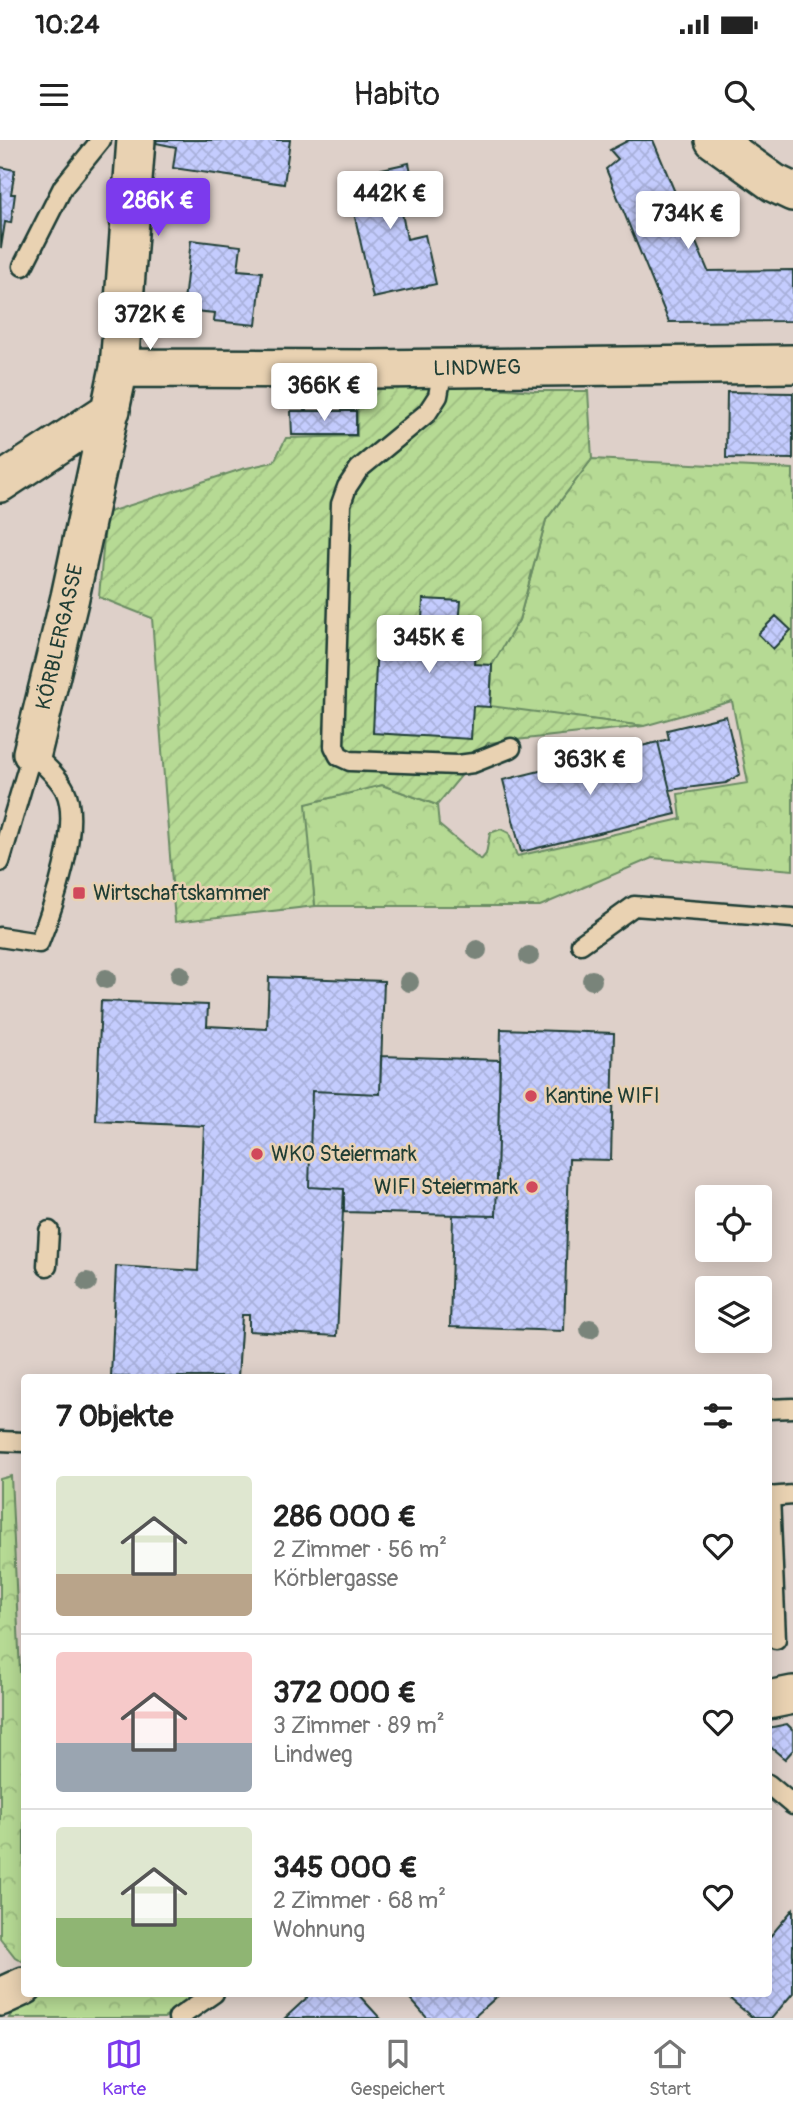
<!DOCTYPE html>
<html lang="de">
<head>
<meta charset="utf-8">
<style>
  :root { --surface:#fff; --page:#f6f6f6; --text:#222; --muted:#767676; --line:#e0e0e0; --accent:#7c3aed }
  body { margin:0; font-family:Pangolin,sans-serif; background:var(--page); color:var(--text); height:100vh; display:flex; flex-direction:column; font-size:26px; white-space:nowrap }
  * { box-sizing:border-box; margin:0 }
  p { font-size:23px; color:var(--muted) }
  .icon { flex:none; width:38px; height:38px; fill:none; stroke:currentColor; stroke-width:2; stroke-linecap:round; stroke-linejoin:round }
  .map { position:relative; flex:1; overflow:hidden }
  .panel { position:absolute; left:21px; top:1234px; width:751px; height:623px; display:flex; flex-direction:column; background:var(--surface); border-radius:7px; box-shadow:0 4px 18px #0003 }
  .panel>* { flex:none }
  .controls { position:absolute; left:695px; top:1045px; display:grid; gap:14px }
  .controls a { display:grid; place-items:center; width:77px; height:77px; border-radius:7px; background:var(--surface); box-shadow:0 4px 18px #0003; font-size:35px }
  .price { position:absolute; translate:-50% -60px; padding:0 16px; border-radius:7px; background:#fff; color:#222; font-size:23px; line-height:46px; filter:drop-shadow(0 2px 4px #0008) }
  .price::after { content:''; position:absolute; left:50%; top:42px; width:21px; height:16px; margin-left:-10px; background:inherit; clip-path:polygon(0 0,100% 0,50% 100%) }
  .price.current { background:var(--accent); color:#fff }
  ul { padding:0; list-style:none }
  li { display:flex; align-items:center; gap:21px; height:175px; padding:0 35px }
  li+li { border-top:2px solid var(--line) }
  li span { display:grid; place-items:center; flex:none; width:196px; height:140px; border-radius:7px; color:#555 }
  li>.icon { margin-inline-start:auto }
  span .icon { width:84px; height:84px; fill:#fffc; stroke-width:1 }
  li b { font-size:30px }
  h2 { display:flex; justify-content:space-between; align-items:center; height:84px; padding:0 35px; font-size:30px }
  .status { display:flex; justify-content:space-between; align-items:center; height:49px; padding:0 35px; background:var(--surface); direction:ltr }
  .status svg { height:19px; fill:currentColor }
  header { display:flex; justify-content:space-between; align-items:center; height:91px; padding:0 35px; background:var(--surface); font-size:32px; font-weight:600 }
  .dock { display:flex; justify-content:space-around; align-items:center; height:98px; border-top:2px solid var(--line); background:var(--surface); font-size:19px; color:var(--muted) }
  .dock a { display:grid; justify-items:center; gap:4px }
  .dock .current { color:var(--accent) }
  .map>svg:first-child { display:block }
  .forest { fill:url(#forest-crowns); stroke:#6a8c64; stroke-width:2 }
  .garden { fill:url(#garden-furrows); stroke:#6a8c64; stroke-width:2 }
  .building { fill:url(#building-cross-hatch); stroke:#1f3d34; stroke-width:2 }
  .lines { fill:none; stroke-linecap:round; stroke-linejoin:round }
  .service-casing { stroke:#1f3d34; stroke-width:23 }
  .minor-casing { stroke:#1f3d34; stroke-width:42 }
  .service { stroke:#e9d2b2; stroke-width:18 }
  .minor { stroke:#e9d2b2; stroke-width:37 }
  .tree { fill:#79847a }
  .poi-dot { fill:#d1495b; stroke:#e9d2b2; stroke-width:2.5 }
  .labels { text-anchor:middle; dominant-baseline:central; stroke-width:5; stroke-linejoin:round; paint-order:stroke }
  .street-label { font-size:21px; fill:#1f3d34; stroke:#e9d2b2 }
  .poi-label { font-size:21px; fill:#1f3d34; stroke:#e9d2b2; text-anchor:start }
</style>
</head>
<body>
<div class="status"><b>10:24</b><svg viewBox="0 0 49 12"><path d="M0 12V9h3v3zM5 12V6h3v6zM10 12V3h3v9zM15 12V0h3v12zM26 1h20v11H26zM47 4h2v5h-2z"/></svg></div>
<header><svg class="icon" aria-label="menu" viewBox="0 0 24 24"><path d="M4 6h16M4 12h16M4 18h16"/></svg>Habito<svg class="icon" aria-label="search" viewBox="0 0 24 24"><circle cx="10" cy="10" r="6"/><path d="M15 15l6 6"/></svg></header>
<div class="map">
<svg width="793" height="1878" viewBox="0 0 793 1878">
  <defs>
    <pattern id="forest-crowns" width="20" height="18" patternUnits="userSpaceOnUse" patternTransform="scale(1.75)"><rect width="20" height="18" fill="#b6da94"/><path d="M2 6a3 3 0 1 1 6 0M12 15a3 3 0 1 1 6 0" fill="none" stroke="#9cbc80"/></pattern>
    <pattern id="garden-furrows" width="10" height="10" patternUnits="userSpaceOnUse" patternTransform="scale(1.75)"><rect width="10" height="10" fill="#b6da94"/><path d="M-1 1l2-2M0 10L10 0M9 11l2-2" fill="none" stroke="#9cbc80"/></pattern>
    <pattern id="building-cross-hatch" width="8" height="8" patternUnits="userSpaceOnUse" patternTransform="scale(1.75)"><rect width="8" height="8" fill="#c4ccfe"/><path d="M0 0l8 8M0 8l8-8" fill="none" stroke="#a8b0da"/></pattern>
  </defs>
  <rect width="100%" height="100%" fill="#ded0c9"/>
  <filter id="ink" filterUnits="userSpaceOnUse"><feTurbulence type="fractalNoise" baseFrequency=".0143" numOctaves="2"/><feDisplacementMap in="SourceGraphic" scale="14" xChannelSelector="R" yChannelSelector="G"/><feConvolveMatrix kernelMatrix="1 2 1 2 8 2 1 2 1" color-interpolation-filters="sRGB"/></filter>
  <g filter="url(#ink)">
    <path class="forest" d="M592,319L793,329V730L652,718L540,766H315L305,664L382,645L437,665L439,685L481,720L486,714L490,693L501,689L509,693L517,716L681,679L678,654L748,643L732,561L644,586L490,567L492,525L519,480L546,380Z
      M11,1336L20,1532L24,1547V1822L15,1817L0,1798V1339Z
      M24,1850V1853H204L164,1878H9Z"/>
    <path class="garden" d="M431,243L535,251H588L592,319L546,380L519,480L492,525L490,566L644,586L488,603L437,665L382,645L306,664L315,766L175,782L152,478L99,457L106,373L242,329L274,322L286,298L357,296L358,248Z"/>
    <path class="building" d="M157,0H290L284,44L173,28L176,7L156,3Z
      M629,0H653L708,131L793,130V181L669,182L606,29L618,19L610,10Z
      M409,23L419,70L402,73L407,99L425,95L436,144L373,158L346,37Z
      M0,27L15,30L11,54H15L11,83L5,82L1,108Z
      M191,100L241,106L238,130L262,132L256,185L214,181L215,173L183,170Z
      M727,252L793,253V319L726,318Z
      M291,271H356V295H292Z
      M423,459L461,461L459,485L477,486L474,524L492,525L490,567L473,566L471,599L373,593L378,479L422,481Z
      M776,476L791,490L773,509L758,494Z
      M726,576L740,634L726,643L670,650L658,602L669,599L667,590Z
      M658,602L676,674L521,712L503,640Z
      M269,837L384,841L380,954L312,951L309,1047L344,1049L337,1196L249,1191V1175H242L238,1237H111L116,1126L198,1131L204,986L96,981L101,861L208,865L207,886L267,889Z
      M501,889L614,893L611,1020L569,1019L564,1191L450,1187L453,1075L496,1076Z
      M381,916L500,920L496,1076L344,1072V1049L309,1047L312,951L380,954Z
      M787,1584L793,1590V1610L785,1619L768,1605V1588Z
      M793,1769V1853L772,1878H753L723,1853H768V1799Z
      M312,1853H357L380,1878H285Z
      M405,1853H501L473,1878H427Z"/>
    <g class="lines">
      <g class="service-casing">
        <path id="service" d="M23,126L63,47L101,0
          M443,228L438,256L427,273L359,329L347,347L341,364L334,606L339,616L350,621L458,625L473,623L511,608
          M0,722L32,613
          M0,797L39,803C53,768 82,685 65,650C58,636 43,624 32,613
          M581,804L634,766L793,778
          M47,1126L49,1091
          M768,1269L793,1268
          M0,1301L24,1302
          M770,1356L776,1499
          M768,1357L793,1355
          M768,1644L793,1665
          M178,1878L214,1853"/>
      </g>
      <g class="minor-casing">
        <path id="minor" d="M714,0L774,43L793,52
          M119,228L369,229L793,224
          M0,343L111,270
          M32,613L70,457L119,228L136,0
          M768,1560L793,1555
          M0,1857L24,1846"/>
      </g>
      <use href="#service" class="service"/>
      <use href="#minor" class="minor"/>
    </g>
    <g class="tree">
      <circle cx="477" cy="810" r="10"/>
      <circle cx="529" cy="816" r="10"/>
      <circle cx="180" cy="835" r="10"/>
      <circle cx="106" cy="839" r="10"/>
      <circle cx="592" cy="840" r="10"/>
      <circle cx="409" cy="842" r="10"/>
      <circle cx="87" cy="1142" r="10"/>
      <circle cx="590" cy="1189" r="10"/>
    </g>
  </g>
  <g class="poi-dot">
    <rect x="72" y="746" width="14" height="14" rx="3.5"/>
    <circle cx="531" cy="956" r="7"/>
    <circle cx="257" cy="1014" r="7"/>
    <circle cx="532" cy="1047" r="7"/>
  </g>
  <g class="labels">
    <g class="street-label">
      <text transform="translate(477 228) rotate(-1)">LINDWEG</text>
      <text transform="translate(60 497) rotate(-77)">KÖRBLERGASSE</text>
    </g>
    <g class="poi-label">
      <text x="93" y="753">Wirtschaftskammer</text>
      <text x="545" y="956">Kantine WIFI</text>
      <text x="271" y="1014">WKO Steiermark</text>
      <text x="518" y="1047" text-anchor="end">WIFI Steiermark</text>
    </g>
  </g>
</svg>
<div class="controls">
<a><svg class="icon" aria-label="locate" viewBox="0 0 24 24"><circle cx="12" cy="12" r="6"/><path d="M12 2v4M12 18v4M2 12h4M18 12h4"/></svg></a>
<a><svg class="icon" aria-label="layers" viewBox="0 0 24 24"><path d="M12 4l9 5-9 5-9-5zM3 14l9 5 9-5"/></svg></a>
</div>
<b class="price" style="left:390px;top:91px">442K €</b>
<b class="price current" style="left:158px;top:98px">286K €</b>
<b class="price" style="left:688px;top:111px">734K €</b>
<b class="price" style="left:150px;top:212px">372K €</b>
<b class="price" style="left:324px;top:283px">366K €</b>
<b class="price" style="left:429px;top:535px">345K €</b>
<b class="price" style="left:590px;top:657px">363K €</b>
<section class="panel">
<h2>7 Objekte<svg class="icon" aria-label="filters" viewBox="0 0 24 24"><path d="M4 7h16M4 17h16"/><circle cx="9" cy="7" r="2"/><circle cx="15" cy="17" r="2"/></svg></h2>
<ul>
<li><span style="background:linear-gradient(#dfe7d0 70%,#b9a48a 0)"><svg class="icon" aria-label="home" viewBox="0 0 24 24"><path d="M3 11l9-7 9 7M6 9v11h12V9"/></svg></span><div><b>286 000 €</b><p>2 Zimmer · 56 m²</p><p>Körblergasse</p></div><svg class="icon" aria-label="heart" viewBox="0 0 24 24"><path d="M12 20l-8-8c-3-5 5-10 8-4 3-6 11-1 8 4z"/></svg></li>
<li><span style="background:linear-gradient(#f6c9c9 65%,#9aa5b1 0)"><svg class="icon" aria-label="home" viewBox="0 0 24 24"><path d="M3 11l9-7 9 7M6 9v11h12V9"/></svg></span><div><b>372 000 €</b><p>3 Zimmer · 89 m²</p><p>Lindweg</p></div><svg class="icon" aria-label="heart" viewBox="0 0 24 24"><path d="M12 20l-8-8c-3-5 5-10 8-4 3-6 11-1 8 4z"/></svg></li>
<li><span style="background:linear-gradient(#dfe7d0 65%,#8fb573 0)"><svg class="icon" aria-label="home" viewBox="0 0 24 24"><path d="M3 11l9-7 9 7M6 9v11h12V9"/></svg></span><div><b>345 000 €</b><p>2 Zimmer · 68 m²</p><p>Wohnung</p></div><svg class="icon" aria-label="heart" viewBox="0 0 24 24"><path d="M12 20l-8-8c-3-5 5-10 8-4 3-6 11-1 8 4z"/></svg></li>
</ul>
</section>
</div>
<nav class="dock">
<a class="current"><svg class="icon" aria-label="map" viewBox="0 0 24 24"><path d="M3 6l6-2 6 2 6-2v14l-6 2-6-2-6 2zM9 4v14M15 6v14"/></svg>Karte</a>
<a><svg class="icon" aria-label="saved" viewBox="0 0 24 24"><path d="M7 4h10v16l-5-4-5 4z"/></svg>Gespeichert</a>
<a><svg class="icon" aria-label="home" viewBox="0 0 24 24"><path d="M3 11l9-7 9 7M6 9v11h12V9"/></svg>Start</a>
</nav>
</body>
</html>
